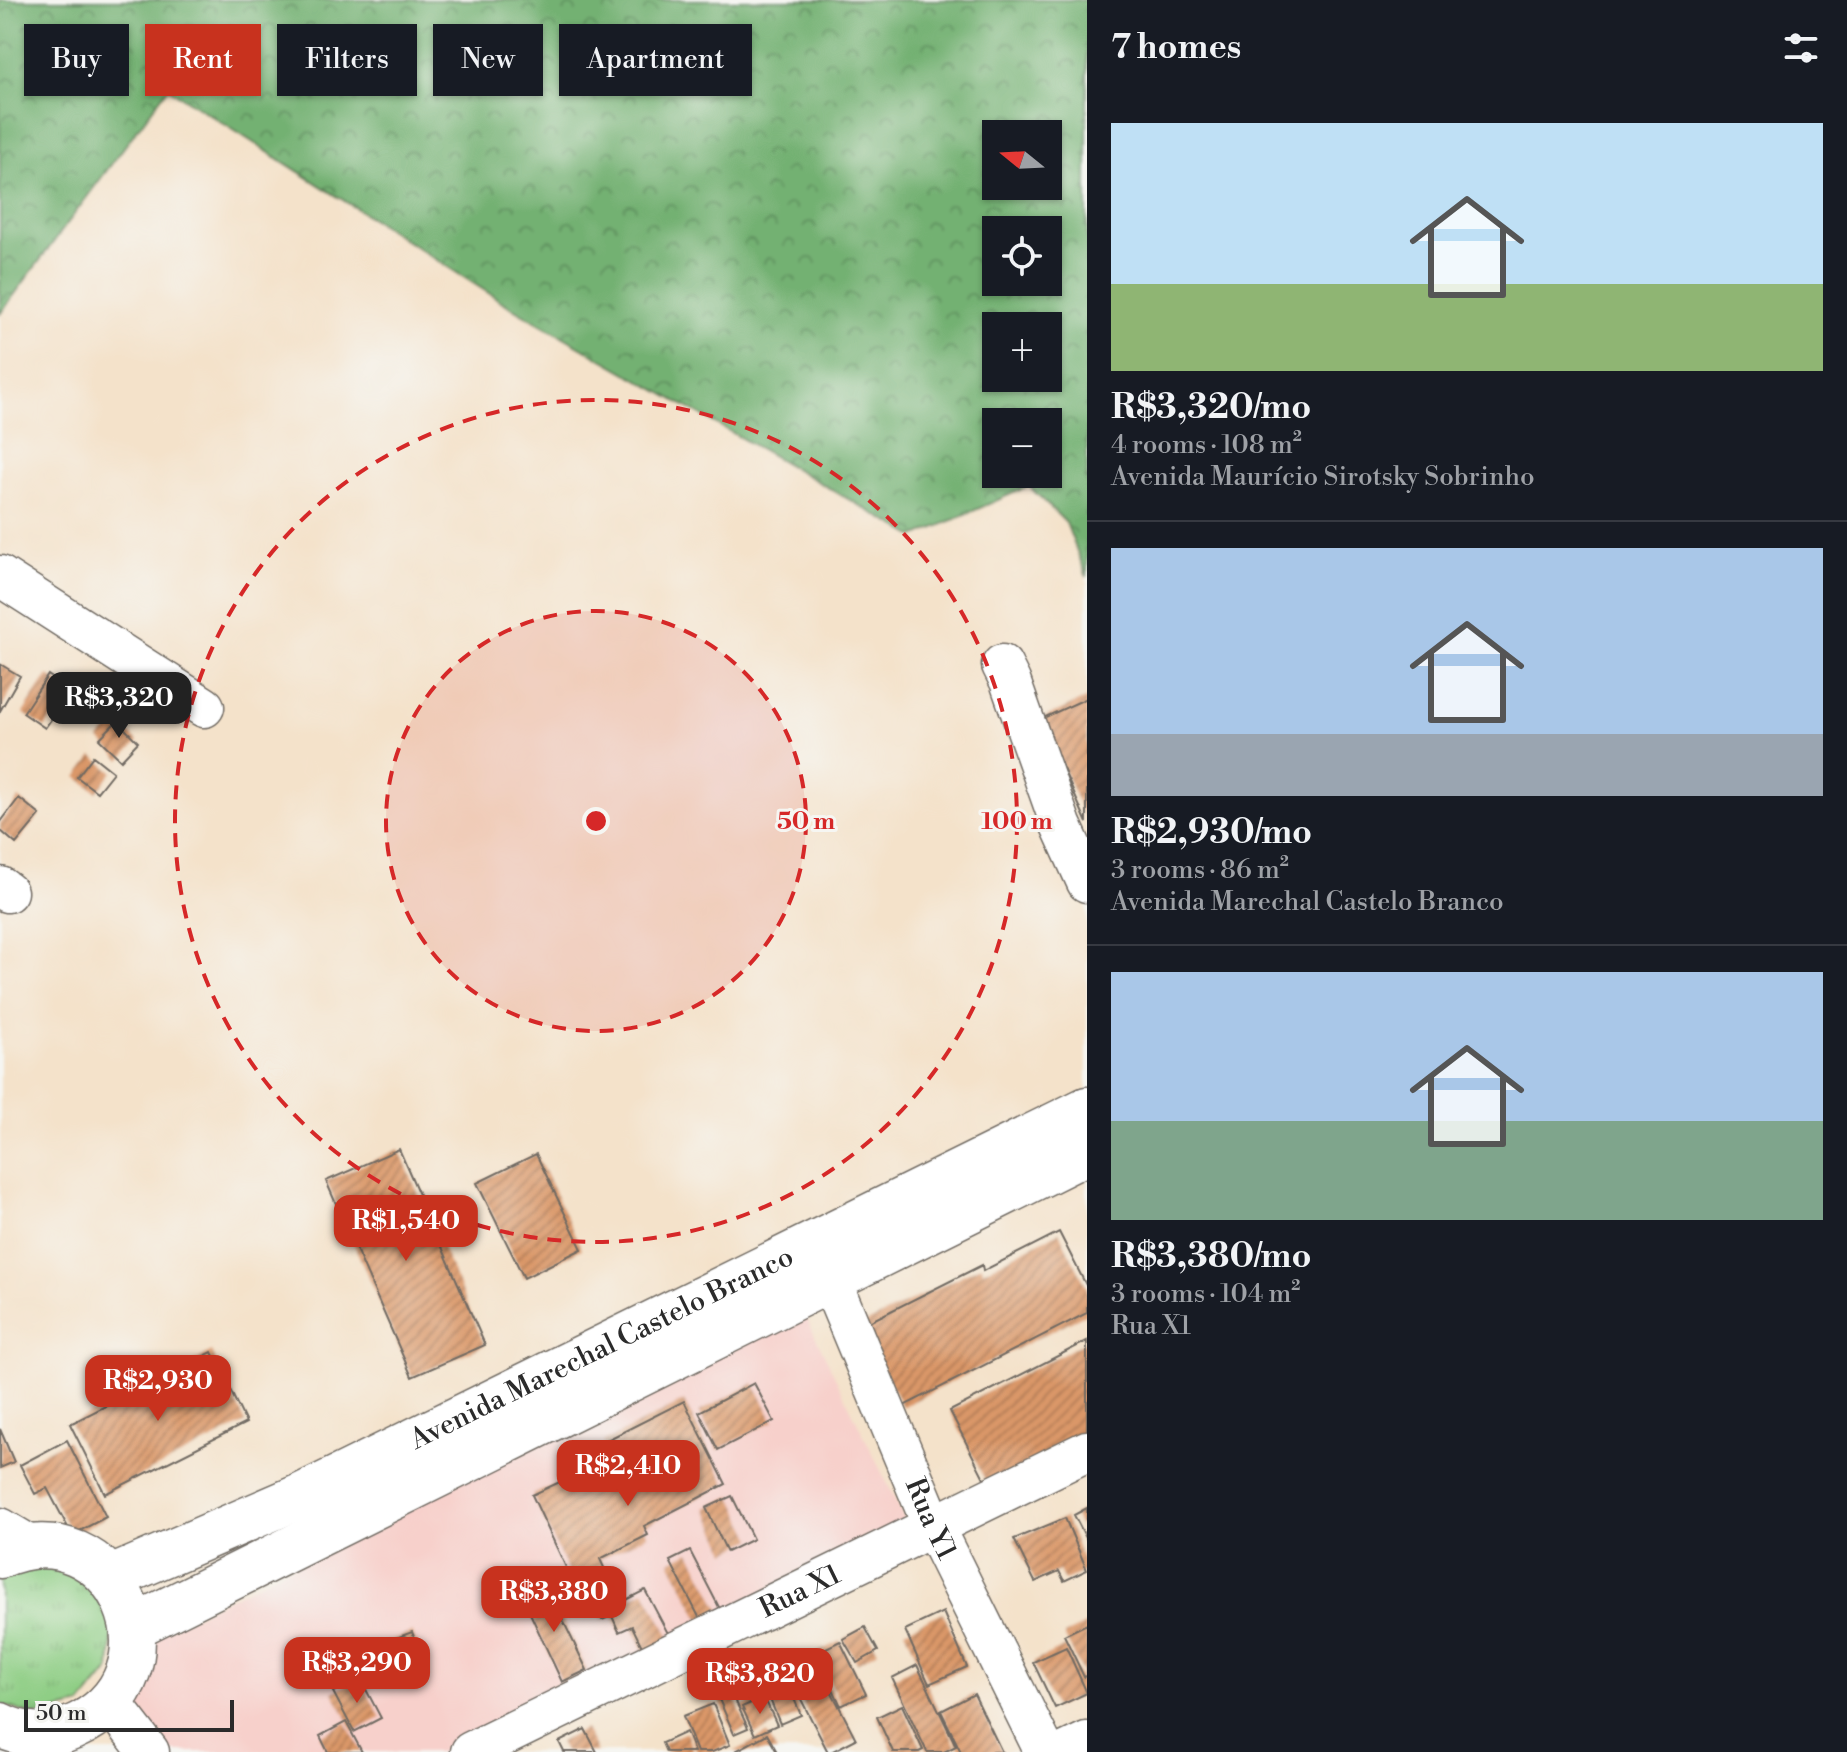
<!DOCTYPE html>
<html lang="en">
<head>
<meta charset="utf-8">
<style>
  :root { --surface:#171b24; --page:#242831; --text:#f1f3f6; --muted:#9ea1a6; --line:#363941; --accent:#c8321e }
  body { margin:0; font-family:"Libre Bodoni",serif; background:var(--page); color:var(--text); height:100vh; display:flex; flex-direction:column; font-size:30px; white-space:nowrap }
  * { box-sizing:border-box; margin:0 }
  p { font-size:26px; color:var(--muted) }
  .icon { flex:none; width:44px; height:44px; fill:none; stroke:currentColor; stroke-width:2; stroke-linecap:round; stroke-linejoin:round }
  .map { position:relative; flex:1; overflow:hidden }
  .sheet { display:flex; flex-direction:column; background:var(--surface); width:760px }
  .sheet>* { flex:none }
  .top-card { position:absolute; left:24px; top:24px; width:760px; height:72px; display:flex; gap:16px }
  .needle { width:52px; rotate:288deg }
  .controls { position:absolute; left:982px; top:120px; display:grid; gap:16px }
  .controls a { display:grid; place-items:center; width:80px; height:80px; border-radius:0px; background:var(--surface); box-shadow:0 2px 6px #0004; font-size:40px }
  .scale { position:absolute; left:24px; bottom:20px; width:210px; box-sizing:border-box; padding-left:8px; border:4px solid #2b2b2b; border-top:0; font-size:22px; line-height:28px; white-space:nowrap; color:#2b2b2b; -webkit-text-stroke:6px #f6f6f2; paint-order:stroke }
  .price { position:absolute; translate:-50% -68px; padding:0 18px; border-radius:16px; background:var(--accent); color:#fff; font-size:26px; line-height:52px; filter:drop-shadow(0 2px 4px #0008) }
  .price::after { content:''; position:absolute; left:50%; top:48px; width:24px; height:18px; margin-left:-12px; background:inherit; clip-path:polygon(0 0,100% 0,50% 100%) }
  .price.on { background:#222; color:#fff }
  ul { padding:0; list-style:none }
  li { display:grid; align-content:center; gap:16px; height:424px; padding:0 24px }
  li+li { border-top:2px solid var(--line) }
  li span { display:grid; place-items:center; height:248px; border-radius:0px; color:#555 }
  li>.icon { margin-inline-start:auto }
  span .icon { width:144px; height:144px; fill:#fffc; stroke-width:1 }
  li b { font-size:34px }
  h2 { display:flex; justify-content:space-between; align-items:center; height:96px; padding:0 24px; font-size:34px }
  .chip { padding:0 28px; border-radius:0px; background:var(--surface); box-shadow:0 2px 6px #0004; font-size:28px; line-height:72px }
  .chip.on { background:var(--accent); color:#fff }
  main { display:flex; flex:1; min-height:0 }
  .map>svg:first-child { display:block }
  .built { fill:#f7d0cb }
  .grass { fill:url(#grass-tufts); stroke:#5d7c58; stroke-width:2 }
  .forest { fill:url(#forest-crowns); stroke:#4f6e4e; stroke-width:2; fill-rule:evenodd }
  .building { fill:url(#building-hatch) }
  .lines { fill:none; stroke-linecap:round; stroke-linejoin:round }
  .minor-casing { stroke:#716b63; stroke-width:43 }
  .major-casing { stroke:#716b63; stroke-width:47 }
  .minor { stroke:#fff; stroke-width:40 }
  .major { stroke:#fff; stroke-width:44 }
  .ring { fill:none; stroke:#d62828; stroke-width:4; stroke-dasharray:14 10 }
  .labels { text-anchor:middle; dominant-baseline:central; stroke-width:6; stroke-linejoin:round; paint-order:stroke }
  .street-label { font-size:28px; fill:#2b2b2b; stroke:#f6f6f2 }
  .centre { fill:#d62828; stroke:#f6f6f2; stroke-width:4 }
  .ring-label { font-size:24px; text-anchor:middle; font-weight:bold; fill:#d62828; stroke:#f6f6f2; stroke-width:6; stroke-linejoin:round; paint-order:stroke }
</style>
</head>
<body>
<main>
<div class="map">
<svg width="1087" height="1752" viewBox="0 0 1087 1752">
  <defs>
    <pattern id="grass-tufts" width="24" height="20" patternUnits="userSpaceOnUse" patternTransform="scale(2)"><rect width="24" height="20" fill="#8fce85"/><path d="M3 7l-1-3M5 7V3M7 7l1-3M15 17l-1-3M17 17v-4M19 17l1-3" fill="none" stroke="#7cb173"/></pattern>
    <pattern id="forest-crowns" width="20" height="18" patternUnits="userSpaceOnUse" patternTransform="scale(2)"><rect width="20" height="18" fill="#73b172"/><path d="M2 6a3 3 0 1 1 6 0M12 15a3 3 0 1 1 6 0" fill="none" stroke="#5f905e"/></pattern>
    <pattern id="building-hatch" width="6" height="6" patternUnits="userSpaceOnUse" patternTransform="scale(2)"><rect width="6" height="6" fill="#da9768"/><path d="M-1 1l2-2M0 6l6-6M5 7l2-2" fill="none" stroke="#b17b56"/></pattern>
  </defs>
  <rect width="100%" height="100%" fill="#f6f6f2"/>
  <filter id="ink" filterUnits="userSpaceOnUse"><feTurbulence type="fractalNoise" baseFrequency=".0125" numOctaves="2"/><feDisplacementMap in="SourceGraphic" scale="16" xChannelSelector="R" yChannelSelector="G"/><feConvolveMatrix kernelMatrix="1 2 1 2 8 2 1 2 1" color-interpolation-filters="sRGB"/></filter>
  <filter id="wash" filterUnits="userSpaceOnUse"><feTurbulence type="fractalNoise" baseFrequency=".006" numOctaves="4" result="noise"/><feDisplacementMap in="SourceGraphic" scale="32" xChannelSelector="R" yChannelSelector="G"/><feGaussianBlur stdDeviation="1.8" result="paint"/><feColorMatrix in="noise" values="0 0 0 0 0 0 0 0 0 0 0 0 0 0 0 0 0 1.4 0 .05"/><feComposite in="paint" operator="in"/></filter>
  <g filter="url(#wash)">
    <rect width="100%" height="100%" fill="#f4e2ca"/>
    <path class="built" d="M801,1307L910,1530L452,1752H166L139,1710L136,1687L155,1636Z"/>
    <path class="grass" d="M22,1567L68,1571L88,1583L113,1622L110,1669L81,1705L35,1716L0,1704V1577Z"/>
    <path class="forest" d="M0,0H1087V577L1066,523L1029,486L915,537L504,303L168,88L0,314ZM996,134H1048V186H996ZM996,230H1048V282H996ZM996,326H1048V378H996ZM996,422H1048V474H996Z"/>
    <g id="blocks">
      <path class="building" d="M0,664L20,676L0,711Z
        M48,675L71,691L45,728L23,713Z
        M1087,698V823L1041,719Z
        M117,721L138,742L121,760L99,739Z
        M93,756L113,772L97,792L77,777Z
        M19,798L40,815L16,844L0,830V823Z
        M399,1149L485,1345L412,1377L326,1181Z
        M536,1154L582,1249L524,1278L477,1183Z
        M1059,1232L1087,1287V1313L902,1407L861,1326L982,1265L983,1271Z
        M1087,1341V1435L988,1486L950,1411Z
        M212,1352L246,1423L105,1494L70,1424Z
        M754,1383L774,1421L718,1450L699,1412Z
        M684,1401L726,1484L644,1526L648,1535L600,1559L620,1603L645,1590L671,1639L645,1653L632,1626L619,1632L612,1616L602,1620L577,1570L569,1574L532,1495L611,1458L603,1442Z
        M0,1429L14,1462L0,1468Z
        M67,1440L106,1517L72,1535L47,1488L35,1494L20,1465Z
        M732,1496L753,1539L727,1552L706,1508Z
        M1087,1508V1540L1074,1515Z
        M1065,1518L1087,1570L1064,1581L1059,1571L1035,1582L1014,1539Z
        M690,1551L721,1611L701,1621L670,1561Z
        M546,1585L587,1670L562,1682L522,1596Z
        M943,1612L967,1667L929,1684L905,1630Z
        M1087,1624V1676L1084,1677L1064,1635Z
        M865,1627L878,1651L857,1663L843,1639Z
        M412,1632L425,1664L393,1677L380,1644Z
        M840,1641L866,1694L841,1706L816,1653Z
        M1066,1647L1087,1693L1055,1708L1033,1662Z
        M750,1654L762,1678L734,1693L721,1669Z
        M812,1654L856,1739L831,1752H828L785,1668Z
        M917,1665L956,1746L944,1752H927L892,1678Z
        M783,1673L801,1715L780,1724L763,1682Z
        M360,1678L381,1718L354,1732L333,1692Z
        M731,1691L748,1728L734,1734L718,1697Z
        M974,1694L1002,1752H961L941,1711Z
        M764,1697L777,1725L755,1735L742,1707Z
        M713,1704L730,1745L712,1752H697L683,1716Z
        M902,1705L923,1750L919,1752H893L877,1717Z
        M346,1722L362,1752H328L320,1736Z
        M585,1729L597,1752H564L559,1742Z
        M686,1732L694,1752H666L662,1743Z
        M767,1734L777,1752H734Z"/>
    </g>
  </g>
  <g filter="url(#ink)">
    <use href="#blocks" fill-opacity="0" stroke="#716b63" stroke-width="2"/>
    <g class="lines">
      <g class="minor-casing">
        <g id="minor">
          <path d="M0,576L204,707"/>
          <path d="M1002,665L1010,681L1061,825L1087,882"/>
          <path d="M0,887L7,892"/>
          <path id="s1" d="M830,1279L933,1526L1045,1752"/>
          <path d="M0,1528L32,1547"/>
          <path d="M111,1703L149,1752"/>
          <path id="s2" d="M471,1752L1087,1451"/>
          <path d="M1066,1752L1087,1742"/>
        </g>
      </g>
      <g class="major-casing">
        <g id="major">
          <path d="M0,1556C115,1504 193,1675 72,1728C50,1738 21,1736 0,1725"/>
          <path id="s3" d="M111,1578L301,1496L1087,1109"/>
          <path d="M133,1627L1087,1152"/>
        </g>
      </g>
      <use href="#minor" class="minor"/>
      <use href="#major" class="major"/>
    </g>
  </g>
  <circle cx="596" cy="821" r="210" fill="#d62828" fill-opacity=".12"/>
  <g class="ring">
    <circle cx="596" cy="821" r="210"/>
    <circle cx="596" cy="821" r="421"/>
  </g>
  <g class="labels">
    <g class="street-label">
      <text stroke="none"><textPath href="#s3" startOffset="542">Avenida Marechal Castelo Branco</textPath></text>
      <text stroke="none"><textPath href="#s1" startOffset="260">Rua Y1</textPath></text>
      <text stroke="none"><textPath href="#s2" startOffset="366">Rua X1</textPath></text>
    </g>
  </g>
  <circle cx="596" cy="821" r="12" class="centre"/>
  <g class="ring-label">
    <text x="806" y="829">50 m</text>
    <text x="1017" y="829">100 m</text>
  </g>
</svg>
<div class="controls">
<a><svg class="needle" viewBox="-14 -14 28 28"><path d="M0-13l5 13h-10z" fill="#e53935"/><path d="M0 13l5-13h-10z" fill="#9ea1a6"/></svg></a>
<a><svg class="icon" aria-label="locate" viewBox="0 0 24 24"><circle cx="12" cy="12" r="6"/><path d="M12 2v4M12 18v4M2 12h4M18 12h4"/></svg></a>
<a>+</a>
<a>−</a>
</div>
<div class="scale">50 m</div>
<b class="price on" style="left:119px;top:740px">R$3,320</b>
<b class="price" style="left:406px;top:1263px">R$1,540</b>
<b class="price" style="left:158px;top:1423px">R$2,930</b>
<b class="price" style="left:628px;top:1508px">R$2,410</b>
<b class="price" style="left:554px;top:1634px">R$3,380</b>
<b class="price" style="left:357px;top:1705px">R$3,290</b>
<b class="price" style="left:760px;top:1716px">R$3,820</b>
<div class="top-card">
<a class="chip">Buy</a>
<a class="chip on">Rent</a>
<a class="chip">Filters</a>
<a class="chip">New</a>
<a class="chip">Apartment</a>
</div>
</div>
<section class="sheet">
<h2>7 homes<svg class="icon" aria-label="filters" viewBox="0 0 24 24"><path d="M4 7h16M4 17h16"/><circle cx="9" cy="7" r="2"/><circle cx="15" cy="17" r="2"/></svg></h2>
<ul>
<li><span style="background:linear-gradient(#bfe0f5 65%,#8fb573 0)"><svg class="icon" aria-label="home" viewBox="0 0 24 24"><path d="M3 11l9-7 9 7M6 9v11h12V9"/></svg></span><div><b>R$3,320/mo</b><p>4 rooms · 108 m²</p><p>Avenida Maurício Sirotsky Sobrinho</p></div></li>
<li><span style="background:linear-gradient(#a9c7e8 75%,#9aa5b1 0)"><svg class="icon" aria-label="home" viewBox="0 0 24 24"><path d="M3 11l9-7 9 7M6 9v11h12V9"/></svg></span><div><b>R$2,930/mo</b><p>3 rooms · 86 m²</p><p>Avenida Marechal Castelo Branco</p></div></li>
<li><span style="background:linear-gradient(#a9c7e8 60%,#7fa58c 0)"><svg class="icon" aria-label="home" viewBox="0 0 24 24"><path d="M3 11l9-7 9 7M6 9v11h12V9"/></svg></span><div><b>R$3,380/mo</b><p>3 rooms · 104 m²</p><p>Rua X1</p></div></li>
</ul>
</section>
</main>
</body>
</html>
